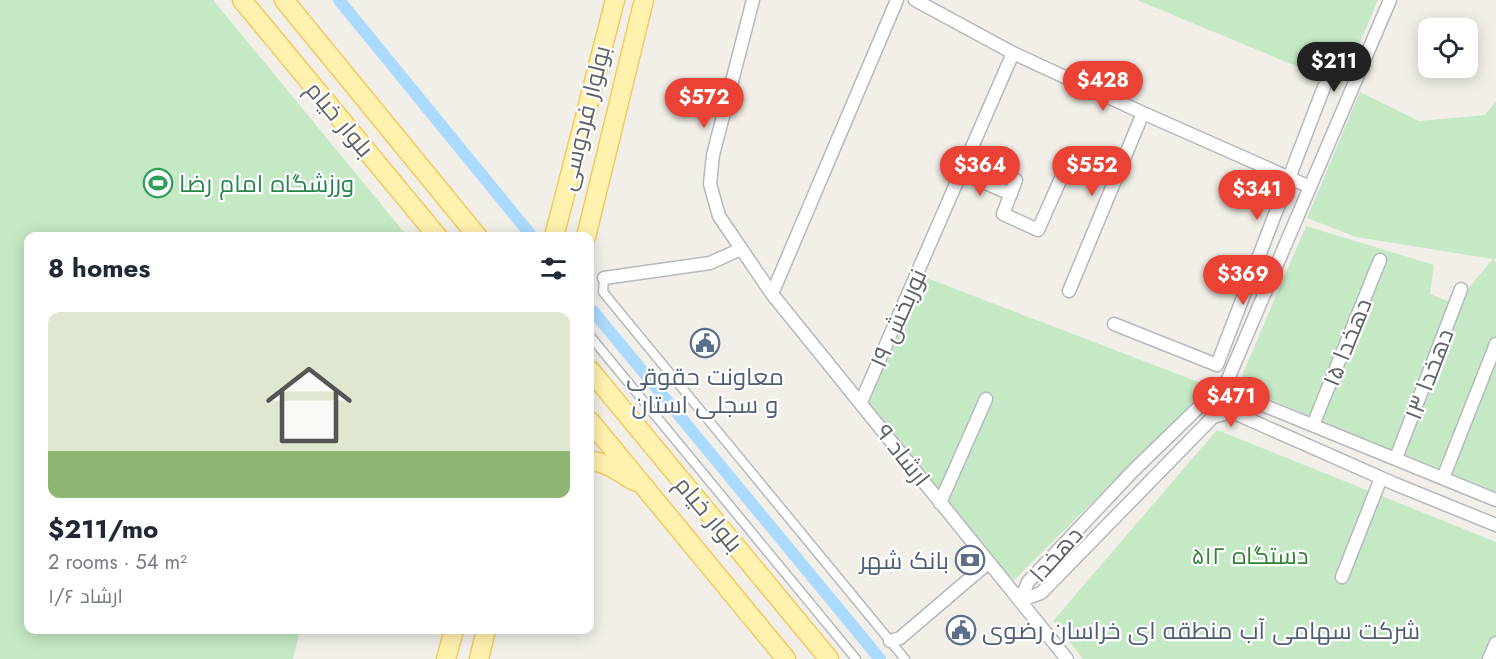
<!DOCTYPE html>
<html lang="en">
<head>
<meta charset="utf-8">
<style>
  :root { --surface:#fff; --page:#f2f2f3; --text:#1f2937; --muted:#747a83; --accent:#ea4335 }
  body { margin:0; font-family:Jost,Cairo,sans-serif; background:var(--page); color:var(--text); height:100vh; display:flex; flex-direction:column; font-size:22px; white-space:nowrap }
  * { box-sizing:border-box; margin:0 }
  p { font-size:20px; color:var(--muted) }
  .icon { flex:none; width:33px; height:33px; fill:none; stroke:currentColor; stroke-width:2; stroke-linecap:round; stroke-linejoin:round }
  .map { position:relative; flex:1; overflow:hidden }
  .side { position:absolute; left:24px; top:232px; width:570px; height:402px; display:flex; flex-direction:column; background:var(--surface); border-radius:12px; box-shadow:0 3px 15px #0003 }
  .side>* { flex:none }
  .tools { position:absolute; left:1418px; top:18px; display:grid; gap:12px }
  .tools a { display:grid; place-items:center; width:60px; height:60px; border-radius:12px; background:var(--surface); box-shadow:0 3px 15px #0003; font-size:30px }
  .price { position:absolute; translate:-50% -51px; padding:0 14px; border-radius:21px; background:var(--accent); color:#fff; font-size:20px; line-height:39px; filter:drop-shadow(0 2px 3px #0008) }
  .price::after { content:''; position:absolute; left:50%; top:36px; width:18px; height:14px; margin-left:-9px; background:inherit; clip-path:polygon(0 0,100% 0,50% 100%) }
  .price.current { background:#222; color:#fff }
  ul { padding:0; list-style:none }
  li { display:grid; align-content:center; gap:12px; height:318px; padding:0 24px }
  li span { display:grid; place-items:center; height:186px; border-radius:12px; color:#555 }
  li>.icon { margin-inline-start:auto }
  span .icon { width:108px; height:108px; fill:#fffc; stroke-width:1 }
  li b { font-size:26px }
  h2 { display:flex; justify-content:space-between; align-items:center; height:72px; padding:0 24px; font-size:26px }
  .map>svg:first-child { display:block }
  .green { fill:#c5e8c5 }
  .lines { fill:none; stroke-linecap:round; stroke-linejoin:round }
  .canal { stroke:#aadaff; stroke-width:12 }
  .pedestrian-casing { stroke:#b5b8bc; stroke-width:11 }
  .minor-casing { stroke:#b5b8bc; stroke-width:15 }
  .primary-casing { stroke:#f2c960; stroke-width:21 }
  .pedestrian { stroke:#fff; stroke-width:8 }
  .minor { stroke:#fff; stroke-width:12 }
  .primary { stroke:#fff2af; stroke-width:18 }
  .labels { text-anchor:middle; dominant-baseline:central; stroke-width:4.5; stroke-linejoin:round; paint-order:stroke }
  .street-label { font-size:24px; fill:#5f6368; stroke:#fff }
  .leisure-label { font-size:24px; fill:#27864d; stroke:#fff; text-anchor:start }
  .service-label { font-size:24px; fill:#4e5e75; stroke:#fff }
  .park-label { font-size:24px; fill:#348238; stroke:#fff }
</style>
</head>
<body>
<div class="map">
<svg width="1496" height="659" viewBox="0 0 1496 659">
  <rect width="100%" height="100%" fill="#f1efe8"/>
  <path class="green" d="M0,0H213L408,237H28V630H300L293,659H0Z
    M1137,0H1378L1342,85Z
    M1360,92L1419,121L1485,115L1496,102V259H1494L1496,263V496L1238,385L1306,226L1434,265L1430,294L1455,304L1493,259L1356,237L1307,218Z
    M919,275L1209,386L1013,581L865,403Z
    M1217,430L1496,542V659H1083L1053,621Z"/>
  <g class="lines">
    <path class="canal" d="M339,0L530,234
      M593,311L880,659"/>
    <g class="pedestrian-casing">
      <path id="pedestrian" d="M604,278L603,292L905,659
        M590,336L856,659"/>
    </g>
    <g class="minor-casing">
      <path id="minor" d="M753,0L713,155L710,184L719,216L772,294L1067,659
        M915,0L1013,53L1143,113L1310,187
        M962,173L1011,194
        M1016,180L1003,214L1038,230L1070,158
        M604,278L710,263L741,249
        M1069,291L1143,113
        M772,294L897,0
        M1114,324L1217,365L1324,87
        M861,402L1013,53
        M1232,412L1222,393L1390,0
        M1313,425L1380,260
        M1396,458L1461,289
        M1443,478L1496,344
        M940,503L986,399
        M1342,577L1381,478
        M1020,601L1028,582L1133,471L1203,403L1222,393L1236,394L1496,500
        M1020,601L1041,593L1213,417L1232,412L1395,484L1496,525
        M890,641L900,638L988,563
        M1489,659L1496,643"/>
    </g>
    <g class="primary-casing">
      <path id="primary" d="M242,0L438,237
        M284,0L478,237
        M554,237L615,0
        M586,237L644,0
        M590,370L829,659
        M590,421L786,659
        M590,461C605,461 620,473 634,481
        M446,659L454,630
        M479,659L486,630"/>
    </g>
    <use href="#pedestrian" class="pedestrian"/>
    <use href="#minor" class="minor"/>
    <use href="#primary" class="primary"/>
  </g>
  <defs>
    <g id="stadium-ring" transform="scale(1.5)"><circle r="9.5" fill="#fff" stroke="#2e9e5b" stroke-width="1.5"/><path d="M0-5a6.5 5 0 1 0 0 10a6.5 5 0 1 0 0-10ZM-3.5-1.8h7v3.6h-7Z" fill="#2e9e5b"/></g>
    <g id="civic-ring" transform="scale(1.5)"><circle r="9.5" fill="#fff" stroke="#5c6f8a" stroke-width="1.5"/><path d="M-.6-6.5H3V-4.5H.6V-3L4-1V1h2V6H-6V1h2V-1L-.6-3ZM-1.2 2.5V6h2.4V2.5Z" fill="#5c6f8a"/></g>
    <g id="bank-ring" transform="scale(1.5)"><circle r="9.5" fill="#fff" stroke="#5c6f8a" stroke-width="1.5"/><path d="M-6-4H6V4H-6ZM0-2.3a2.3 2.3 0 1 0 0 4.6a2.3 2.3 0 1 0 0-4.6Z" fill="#5c6f8a"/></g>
  </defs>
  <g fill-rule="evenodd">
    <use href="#stadium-ring" x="158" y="183"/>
    <use href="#civic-ring" x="705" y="343"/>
    <use href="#bank-ring" x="970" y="560"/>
    <use href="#civic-ring" x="961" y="630"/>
  </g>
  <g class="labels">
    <g class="street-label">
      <text transform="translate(584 118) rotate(-76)">بولوار فردوسی</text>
      <text transform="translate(340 119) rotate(50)">بلوار خیام</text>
      <text transform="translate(898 318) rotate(-66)">نوربخش ۱۹</text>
      <text transform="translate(1347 342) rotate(-68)">دهخدا ۱۵</text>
      <text transform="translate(1429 374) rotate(-69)">دهخدا ۱۳</text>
      <text transform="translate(903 455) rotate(52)">ارشاد ۹</text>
      <text transform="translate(709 514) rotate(50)">بلوار خیام</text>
      <text transform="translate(1056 554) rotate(-48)">دهخدا</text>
    </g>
    <g class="leisure-label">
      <text x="179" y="183">ورزشگاه امام رضا</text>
    </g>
    <g class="service-label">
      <text x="705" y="376">معاونت حقوقی<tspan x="705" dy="28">و سجلی استان</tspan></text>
      <text x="949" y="560" text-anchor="end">بانک شهر</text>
      <text x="982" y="630" text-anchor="start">شرکت سهامی آب منطقه ای خراسان رضوی</text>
    </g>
    <g class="park-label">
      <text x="1250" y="555">۵۱۲ دستگاه</text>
    </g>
  </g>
</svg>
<div class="tools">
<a><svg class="icon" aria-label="locate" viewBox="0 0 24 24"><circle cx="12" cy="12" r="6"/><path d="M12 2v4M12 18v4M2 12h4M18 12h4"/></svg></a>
</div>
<b class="price current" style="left:1334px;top:93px">$211</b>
<b class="price" style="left:1103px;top:112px">$428</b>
<b class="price" style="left:704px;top:129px">$572</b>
<b class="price" style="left:980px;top:197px">$364</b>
<b class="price" style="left:1092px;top:197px">$552</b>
<b class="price" style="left:1257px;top:221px">$341</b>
<b class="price" style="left:1243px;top:306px">$369</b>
<b class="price" style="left:1231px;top:428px">$471</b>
<section class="side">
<h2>8 homes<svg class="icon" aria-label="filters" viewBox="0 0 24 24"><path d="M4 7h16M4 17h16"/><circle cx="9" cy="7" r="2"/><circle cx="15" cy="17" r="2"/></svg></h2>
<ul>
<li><span style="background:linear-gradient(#dfe7d0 75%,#8fb573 0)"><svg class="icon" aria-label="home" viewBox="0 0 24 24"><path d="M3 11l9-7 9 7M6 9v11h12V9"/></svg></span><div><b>$211/mo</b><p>2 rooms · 54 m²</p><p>ارشاد ۱/۶</p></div></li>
</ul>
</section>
</div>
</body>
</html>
